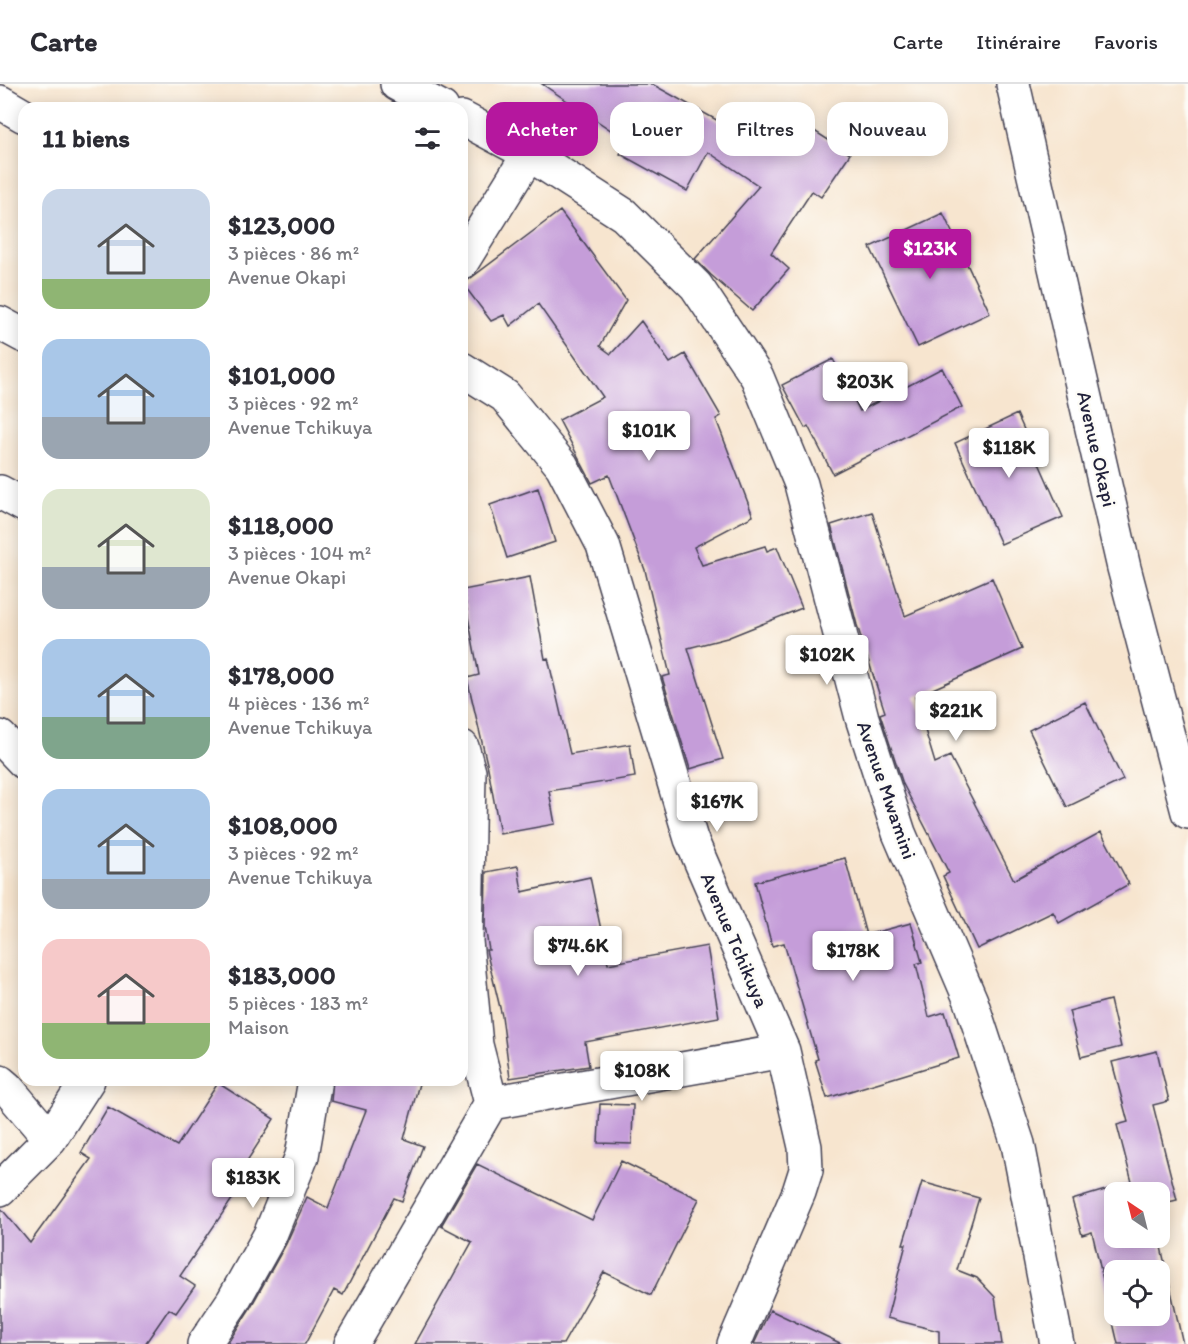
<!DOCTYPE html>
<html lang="fr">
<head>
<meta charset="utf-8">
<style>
  :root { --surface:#fff; --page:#f2f2f3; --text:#2b2b33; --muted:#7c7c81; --line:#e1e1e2; --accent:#b5179e }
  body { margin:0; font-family:Itim,sans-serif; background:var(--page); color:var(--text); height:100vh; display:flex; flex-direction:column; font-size:22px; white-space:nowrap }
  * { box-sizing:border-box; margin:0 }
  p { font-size:20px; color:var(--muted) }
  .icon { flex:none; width:33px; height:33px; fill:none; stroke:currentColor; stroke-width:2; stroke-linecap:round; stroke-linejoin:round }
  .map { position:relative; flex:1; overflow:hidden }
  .sheet { position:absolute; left:18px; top:18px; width:450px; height:984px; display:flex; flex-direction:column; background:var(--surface); border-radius:18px; box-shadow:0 3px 15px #0003 }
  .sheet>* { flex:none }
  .guide { position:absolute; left:486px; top:18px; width:570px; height:54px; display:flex; gap:12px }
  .needle { width:39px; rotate:325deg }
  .controls { position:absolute; left:1104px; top:1098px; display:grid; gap:12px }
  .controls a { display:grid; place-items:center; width:66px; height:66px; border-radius:12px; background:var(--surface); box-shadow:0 3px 15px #0003; font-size:30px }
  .price { position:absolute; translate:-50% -51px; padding:0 14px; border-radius:6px; background:#fff; color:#222; font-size:20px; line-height:39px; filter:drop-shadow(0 2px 3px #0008) }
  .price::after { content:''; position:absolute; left:50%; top:36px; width:18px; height:14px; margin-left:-9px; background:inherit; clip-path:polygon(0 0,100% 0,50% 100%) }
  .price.selected { background:var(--accent); color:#fff }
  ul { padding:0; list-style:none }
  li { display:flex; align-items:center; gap:18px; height:150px; padding:0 24px }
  li span { display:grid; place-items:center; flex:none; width:168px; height:120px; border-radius:18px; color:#555 }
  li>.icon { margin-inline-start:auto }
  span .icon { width:72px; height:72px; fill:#fffc; stroke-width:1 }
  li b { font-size:26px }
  h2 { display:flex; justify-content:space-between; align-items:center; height:72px; padding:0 24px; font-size:26px }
  .tag { padding:0 21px; border-radius:18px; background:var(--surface); box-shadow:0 3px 15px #0003; font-size:21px; line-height:54px }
  .tag.selected { background:var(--accent); color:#fff }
  header { display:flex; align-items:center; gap:36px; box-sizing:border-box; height:84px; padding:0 30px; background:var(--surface); border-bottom:2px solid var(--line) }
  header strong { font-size:28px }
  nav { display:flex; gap:33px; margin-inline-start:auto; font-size:21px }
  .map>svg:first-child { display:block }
  .building { fill:#c59dd9; fill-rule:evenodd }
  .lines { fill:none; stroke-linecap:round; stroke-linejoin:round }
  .minor-casing { stroke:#423f51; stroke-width:36 }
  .minor { stroke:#fff; stroke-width:33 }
  .labels { text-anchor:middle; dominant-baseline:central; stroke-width:5; stroke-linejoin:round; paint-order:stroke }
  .street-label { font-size:20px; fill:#22223b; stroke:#fdfcf7 }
</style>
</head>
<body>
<header>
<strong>Carte</strong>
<nav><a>Carte</a><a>Itinéraire</a><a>Favoris</a></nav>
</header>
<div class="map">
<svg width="1188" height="1260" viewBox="0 0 1188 1260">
  <rect width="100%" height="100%" fill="#fdfcf7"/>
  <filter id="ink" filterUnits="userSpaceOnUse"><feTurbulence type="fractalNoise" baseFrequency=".0167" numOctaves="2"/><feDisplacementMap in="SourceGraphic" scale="12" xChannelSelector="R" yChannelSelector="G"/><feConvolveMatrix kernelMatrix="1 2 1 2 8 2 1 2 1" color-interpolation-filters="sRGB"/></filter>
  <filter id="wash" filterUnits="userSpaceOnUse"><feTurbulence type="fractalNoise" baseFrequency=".008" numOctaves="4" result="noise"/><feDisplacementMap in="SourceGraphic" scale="24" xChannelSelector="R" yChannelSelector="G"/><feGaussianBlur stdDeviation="1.35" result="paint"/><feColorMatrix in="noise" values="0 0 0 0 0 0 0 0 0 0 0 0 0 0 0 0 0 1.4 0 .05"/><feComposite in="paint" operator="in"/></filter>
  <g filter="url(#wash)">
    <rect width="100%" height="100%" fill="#f7e5cf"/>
    <g id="blocks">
      <path class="building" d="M542,0H652L756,58L779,24L850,70L821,113L812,107L771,169L789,185L752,227L711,191L695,175L759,102L708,68L687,107L620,70L627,57Z
        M560,127L626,216L600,262L611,270L641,237L670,279L685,270L721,332L716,335L753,432L694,463L702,481L765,462L767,467L777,463L802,524L727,554L688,564L723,675L690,685L662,593L670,591L645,486L609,391L592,399L559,336L603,313L538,220L510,242L504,231L491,237L463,200Z
        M943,129L990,229L918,263L870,163Z
        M833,275L860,327L942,284L962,323L833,390L808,342L805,344L782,301Z
        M1017,330L1063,433L1001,460L955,359Z
        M538,404L555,458L507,474L490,421Z
        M872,428L905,532L992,494L1022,565L915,613L935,679L950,672L1014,796L1101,748L1129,800L1059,839L1053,828L977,865L943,792L949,789L903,700L880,630L885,628L857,541L831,441Z
        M530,493L545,575L548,574L570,670L630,660L635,693L549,707L555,740L500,750L488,684L467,594L479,591L463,506Z
        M1085,618L1123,696L1067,723L1029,646Z
        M845,774L866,851L911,839L922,878L916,880L929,933L945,928L959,974L827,1014L815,976L818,975L784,859L772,862L755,798Z
        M518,782L522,808L590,793L608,880L707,862L719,933L585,958L589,982L510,994L502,932L486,866H489L485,843L486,788Z
        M1110,916L1121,963L1081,973L1069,927Z
        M1157,967L1169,1017L1153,1021L1177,1116L1160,1120V1108H1114V1154H1159L1183,1260H1118L1092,1148L1082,1151L1072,1116L1132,1098L1117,1041L1128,1038L1112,978ZM1114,1186H1160V1232H1114Z
        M333,996H420L404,1055L423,1062L402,1117L394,1114L343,1211L334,1206L305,1260H227L249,1226L286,1160L307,1113L328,1124L366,1026L331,1017Z
        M218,999L274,1035L232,1100L239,1105L180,1192L195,1202L176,1229L169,1225L145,1260H0V1123L30,1159L91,1075L81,1069L108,1023L177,1062Z
        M600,1020L633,1021L632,1060L598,1059Z
        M621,1077L699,1115L651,1211L604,1188L563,1260H415L472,1158L441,1142L477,1080L592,1136Z
        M922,1098L979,1114L957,1186L977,1194L995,1213L1002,1260H939V1247L887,1234L906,1160H903Z
        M770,1226L842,1260H754Z"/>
    </g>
  </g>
  <g filter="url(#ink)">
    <use href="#blocks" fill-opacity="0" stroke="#423f51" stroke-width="1.5"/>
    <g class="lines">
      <g class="minor-casing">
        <path id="minor" d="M397,0L442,24
          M1013,0L1124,484L1188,728
          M0,18L24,32
          M462,34L529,70L624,131L696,202L757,293L801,400L862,634L899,749L971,917L1018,1060L1057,1260
          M462,178L529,70
          M0,239L24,252
          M462,285L505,312L562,382L603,461L691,755L783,967L805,1063L806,1086L799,1108L734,1260
          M0,408L24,421
          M0,653L24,678
          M0,998L7,1004L50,1055
          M491,1019L783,967
          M0,1105L50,1055L88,996
          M204,1260L233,1217L270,1151L302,1072L315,996
          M351,1260L491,1019L476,961L466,857L469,688L462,663"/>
      </g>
      <use href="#minor" class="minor"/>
    </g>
  </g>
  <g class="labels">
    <g class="street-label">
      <text transform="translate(1097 365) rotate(77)">Avenue Okapi</text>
      <text transform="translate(887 706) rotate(71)">Avenue Mwamini</text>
      <text transform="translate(735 856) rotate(67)">Avenue Tchikuya</text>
    </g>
  </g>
</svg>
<div class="controls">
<a><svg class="needle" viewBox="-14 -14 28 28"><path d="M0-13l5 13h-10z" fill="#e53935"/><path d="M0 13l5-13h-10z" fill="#7c7c81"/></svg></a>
<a><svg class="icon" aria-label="locate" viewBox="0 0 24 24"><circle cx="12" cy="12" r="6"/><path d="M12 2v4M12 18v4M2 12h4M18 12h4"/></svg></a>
</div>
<b class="price selected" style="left:930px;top:196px">$123K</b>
<b class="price" style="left:865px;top:329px">$203K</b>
<b class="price" style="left:649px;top:378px">$101K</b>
<b class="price" style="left:1009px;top:395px">$118K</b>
<b class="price" style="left:827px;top:602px">$102K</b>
<b class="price" style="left:956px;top:658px">$221K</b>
<b class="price" style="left:717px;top:749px">$167K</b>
<b class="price" style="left:578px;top:893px">$74.6K</b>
<b class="price" style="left:853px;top:898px">$178K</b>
<b class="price" style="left:642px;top:1018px">$108K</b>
<b class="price" style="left:253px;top:1125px">$183K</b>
<div class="guide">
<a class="tag selected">Acheter</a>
<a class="tag">Louer</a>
<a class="tag">Filtres</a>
<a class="tag">Nouveau</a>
</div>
<section class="sheet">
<h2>11 biens<svg class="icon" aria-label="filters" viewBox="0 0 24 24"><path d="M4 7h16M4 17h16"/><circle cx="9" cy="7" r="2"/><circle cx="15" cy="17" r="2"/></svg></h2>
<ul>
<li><span style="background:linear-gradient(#c9d6e8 75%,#8fb573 0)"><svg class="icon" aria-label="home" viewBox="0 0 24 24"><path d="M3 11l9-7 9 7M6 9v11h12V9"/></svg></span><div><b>$123,000</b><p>3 pièces · 86 m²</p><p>Avenue Okapi</p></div></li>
<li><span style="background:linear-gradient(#a9c7e8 65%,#9aa5b1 0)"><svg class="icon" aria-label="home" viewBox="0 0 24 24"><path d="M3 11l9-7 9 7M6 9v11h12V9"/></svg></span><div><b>$101,000</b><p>3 pièces · 92 m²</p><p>Avenue Tchikuya</p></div></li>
<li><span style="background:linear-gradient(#dfe7d0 65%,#9aa5b1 0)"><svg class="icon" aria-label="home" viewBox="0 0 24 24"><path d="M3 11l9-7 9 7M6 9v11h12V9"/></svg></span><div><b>$118,000</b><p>3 pièces · 104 m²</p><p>Avenue Okapi</p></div></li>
<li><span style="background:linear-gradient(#a9c7e8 65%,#7fa58c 0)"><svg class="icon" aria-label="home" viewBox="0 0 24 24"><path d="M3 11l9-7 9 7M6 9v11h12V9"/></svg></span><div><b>$178,000</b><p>4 pièces · 136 m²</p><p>Avenue Tchikuya</p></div></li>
<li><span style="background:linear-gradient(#a9c7e8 75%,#9aa5b1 0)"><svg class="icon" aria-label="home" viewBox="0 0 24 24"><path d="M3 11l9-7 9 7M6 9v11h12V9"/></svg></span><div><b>$108,000</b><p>3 pièces · 92 m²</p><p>Avenue Tchikuya</p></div></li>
<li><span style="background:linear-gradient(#f6c9c9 70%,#8fb573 0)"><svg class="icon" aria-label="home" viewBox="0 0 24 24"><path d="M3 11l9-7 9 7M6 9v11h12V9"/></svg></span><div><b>$183,000</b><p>5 pièces · 183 m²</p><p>Maison</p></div></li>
</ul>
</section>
</div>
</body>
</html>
